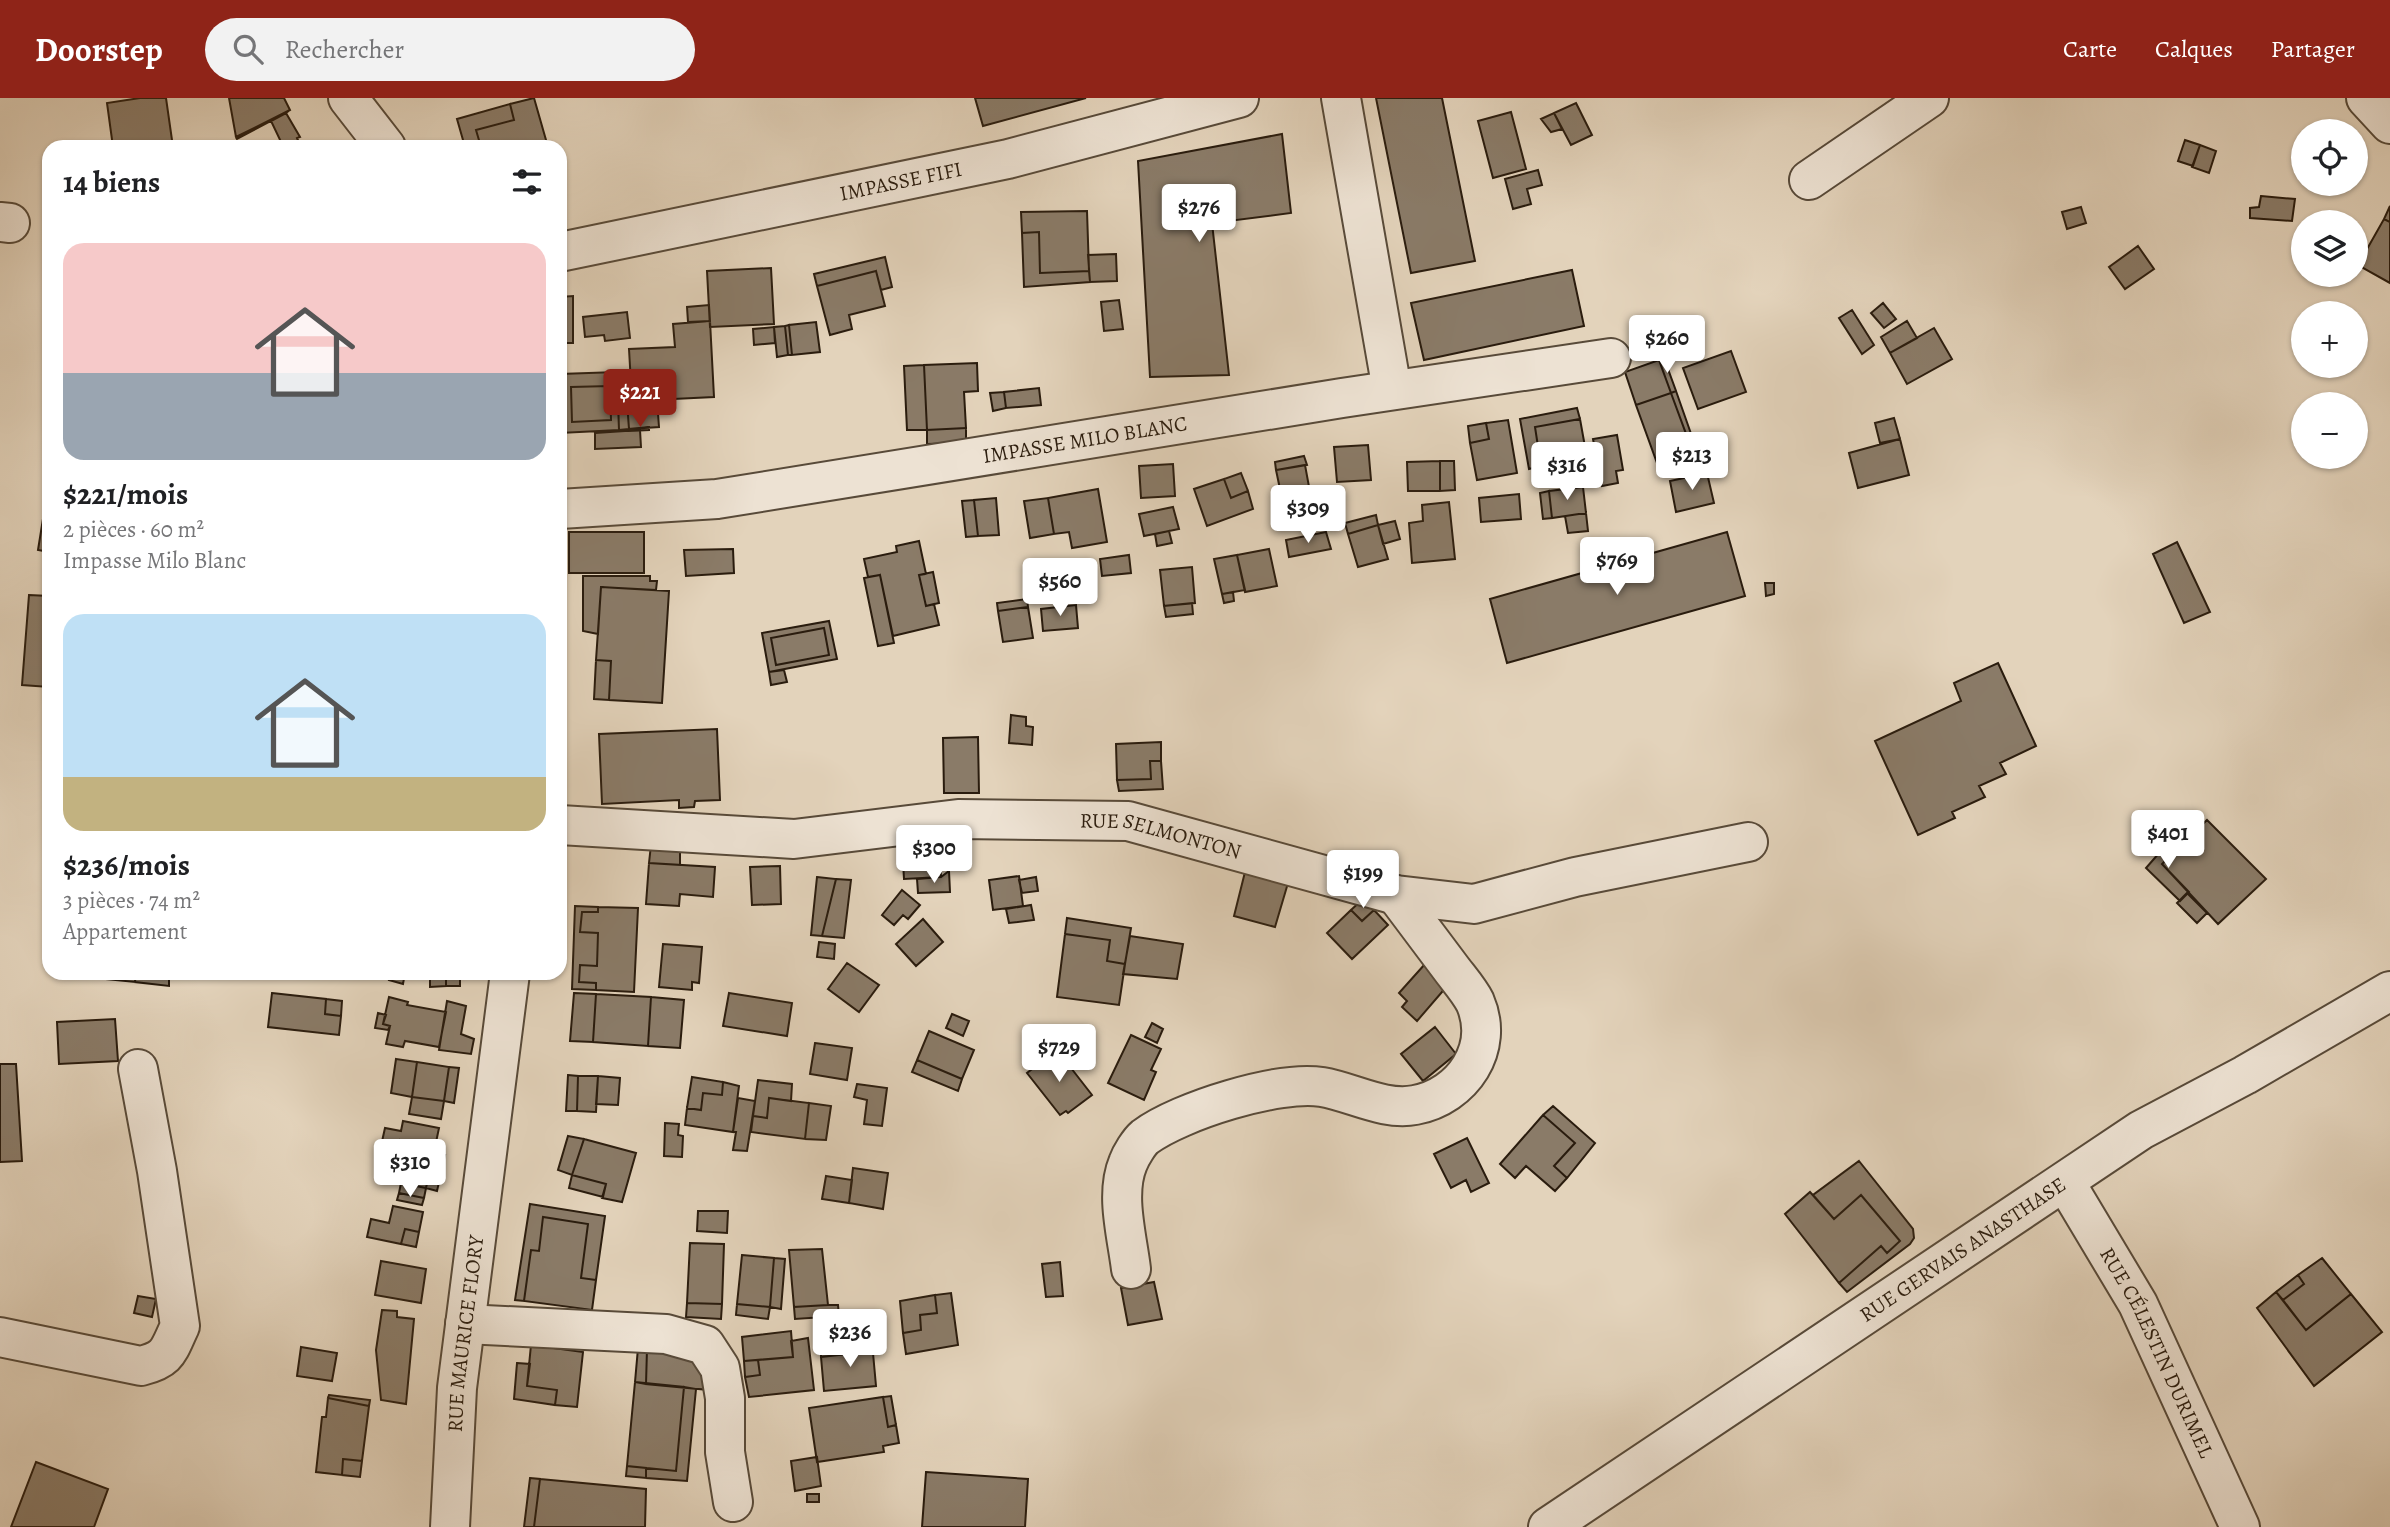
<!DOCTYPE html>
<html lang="fr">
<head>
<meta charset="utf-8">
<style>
  :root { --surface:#fff; --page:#f2f2f2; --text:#202124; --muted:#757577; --accent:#8f2418 }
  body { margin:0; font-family:Alegreya,serif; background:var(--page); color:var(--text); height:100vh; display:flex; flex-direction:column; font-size:26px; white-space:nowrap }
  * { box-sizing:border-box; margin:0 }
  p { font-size:23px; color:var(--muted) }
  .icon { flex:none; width:38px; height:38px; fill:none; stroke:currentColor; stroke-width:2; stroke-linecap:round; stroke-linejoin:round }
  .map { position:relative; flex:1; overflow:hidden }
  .side { position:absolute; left:42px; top:42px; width:525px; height:840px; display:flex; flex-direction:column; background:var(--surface); border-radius:21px; box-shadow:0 2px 5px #0004 }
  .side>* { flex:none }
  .fabs { position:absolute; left:2291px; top:21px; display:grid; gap:14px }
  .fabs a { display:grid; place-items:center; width:77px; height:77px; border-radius:50%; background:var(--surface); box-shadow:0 2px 5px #0004; font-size:35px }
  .price { position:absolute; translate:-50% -60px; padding:0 16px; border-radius:7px; background:#fff; color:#222; font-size:23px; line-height:46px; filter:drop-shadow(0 2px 4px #0008) }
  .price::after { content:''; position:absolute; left:50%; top:42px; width:21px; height:16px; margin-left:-10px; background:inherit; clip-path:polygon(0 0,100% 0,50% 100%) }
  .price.active { background:var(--accent); color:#fff }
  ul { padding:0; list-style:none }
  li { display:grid; align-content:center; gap:14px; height:371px; padding:0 21px }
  li span { display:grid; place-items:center; height:217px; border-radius:21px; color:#555 }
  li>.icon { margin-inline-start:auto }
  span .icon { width:126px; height:126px; fill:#fffc; stroke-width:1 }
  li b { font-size:30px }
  h2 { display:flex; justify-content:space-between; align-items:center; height:84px; padding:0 21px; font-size:30px }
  header { display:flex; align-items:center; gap:42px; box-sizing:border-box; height:98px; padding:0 35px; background:var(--accent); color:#fff }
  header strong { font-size:33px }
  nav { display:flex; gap:38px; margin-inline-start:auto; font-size:24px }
  .search { width:490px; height:63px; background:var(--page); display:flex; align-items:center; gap:18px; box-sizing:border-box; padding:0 24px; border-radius:38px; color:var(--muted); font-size:26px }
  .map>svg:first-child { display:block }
  .building { fill:#8a7b68; stroke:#2a1c0e; stroke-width:2; fill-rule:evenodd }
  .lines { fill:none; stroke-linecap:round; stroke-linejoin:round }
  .minor-casing { stroke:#584a39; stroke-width:42 }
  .minor { stroke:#ede2d3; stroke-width:38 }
  .labels { text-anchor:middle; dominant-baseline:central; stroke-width:5; stroke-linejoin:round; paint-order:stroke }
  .street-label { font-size:21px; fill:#2a1c0e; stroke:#ede2d3 }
</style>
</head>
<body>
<header>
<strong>Doorstep</strong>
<div class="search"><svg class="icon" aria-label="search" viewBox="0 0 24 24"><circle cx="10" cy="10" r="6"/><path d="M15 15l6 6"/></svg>Rechercher</div>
<nav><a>Carte</a><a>Calques</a><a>Partager</a></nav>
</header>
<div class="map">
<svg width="2390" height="1429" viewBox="0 0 2390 1429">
  <rect width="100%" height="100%" fill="#e3d3bb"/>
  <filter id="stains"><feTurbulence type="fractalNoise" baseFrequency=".00286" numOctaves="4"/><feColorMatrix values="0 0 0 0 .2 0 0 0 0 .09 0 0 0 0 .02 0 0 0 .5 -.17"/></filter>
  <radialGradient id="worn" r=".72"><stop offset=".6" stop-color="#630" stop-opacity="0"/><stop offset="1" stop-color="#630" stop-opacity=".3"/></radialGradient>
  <path class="building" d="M140,0H166L173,49H113L107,5Z
    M229,0H284L290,12L236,39Z
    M534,0L548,49H481L476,32L514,22L510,6Z
    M975,0H1086L983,28Z
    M1376,0H1442L1475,163L1411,175Z
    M1576,5L1592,37L1571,47L1554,15Z
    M510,6L514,22L476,32L481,49H465L457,21Z
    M290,12L286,15L237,41L236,39Z
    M1511,14L1526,71L1493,80L1478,23Z
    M286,15L300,39L297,40L301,49H281L283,48L271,23Z
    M1554,15L1562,31L1551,34L1541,21Z
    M1282,36L1291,115L1212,125L1229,277L1150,279L1138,63Z
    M2185,42L2200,47L2193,68L2178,63Z
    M2200,47L2216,53L2209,75L2192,69Z
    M1538,72L1542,87L1527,91L1531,106L1513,111L1505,81Z
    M2261,98L2295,101L2292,123L2250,120V110L2259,109Z
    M2390,108V124L2384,121Z
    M2081,109L2086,125L2067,131L2062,114Z
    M1087,113L1089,173L1040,175L1039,134L1022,135L1021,114Z
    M2384,121L2390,124V185L2358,167Z
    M1039,134L1040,175L1089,173L1090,184L1024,189L1022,135Z
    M2138,148L2154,171L2125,191L2109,169Z
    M1116,156L1117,183L1090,184L1088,157Z
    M885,159L892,189L881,192L876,173L817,188L814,176Z
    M771,170L774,226L710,229L707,173Z
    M1572,172L1584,228L1424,262L1411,205Z
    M876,173L885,208L849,217L852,231L830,237L817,188Z
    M573,198V245H560V199Z
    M1119,202L1123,231L1104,233L1101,204Z
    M1883,205L1896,221L1884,230L1871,215Z
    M709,207L710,223L688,224L687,209Z
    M1852,212L1874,247L1862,256L1839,220Z
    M627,214L630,240L605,243L604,237L585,239L583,219Z
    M710,223L714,299L632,303L629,251L675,249L673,226Z
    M1907,223L1917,240L1890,255L1881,239Z
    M816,224L820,254L792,257L789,227Z
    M789,227L792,257H788L785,228Z
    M785,228L788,257L777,259L774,229Z
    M774,229L775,245L754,247L753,231Z
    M1934,230L1952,261L1907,286L1890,255Z
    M1731,253L1746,294L1698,311L1683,270Z
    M1664,260L1676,293L1671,295L1659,262Z
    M1659,262L1671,295L1636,307L1625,274Z
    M977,265L978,293L964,294L966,330L927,332L924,267Z
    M924,267L927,332H907L904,268Z
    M617,274L619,332L560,335V276ZM610,288L611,322L572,324L571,289Z
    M610,288L611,322L572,324L571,289Z
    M1039,290L1041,307L1006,310L1004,294Z
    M1676,293L1696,350L1692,352L1671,295Z
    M1004,294L1006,310L993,313L990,295Z
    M1671,295L1692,352L1657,365L1636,307Z
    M657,302L659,329L629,331L627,304Z
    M618,304H627L629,331L619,332Z
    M1577,310L1580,321L1535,329L1541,368L1529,371L1520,321Z
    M1894,320L1900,341L1880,345L1875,325Z
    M1580,321L1587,360L1541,368L1535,329Z
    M1508,322L1517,375L1477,382L1470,345L1489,341L1486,325Z
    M1486,325L1489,341L1470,345L1468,328Z
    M649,329V332L629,333V331Z
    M966,330V345L927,346V332Z
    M640,332L641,349L595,351V335Z
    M1617,337L1623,372L1616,373L1618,385L1602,388L1593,341Z
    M1900,341L1909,377L1858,390L1849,355Z
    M1368,347L1371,382L1337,384L1334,349Z
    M1304,358L1307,367L1276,372L1275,364Z
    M1587,360L1590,377L1544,385L1541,368Z
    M1440,363H1454L1455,392L1440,393Z
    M1440,363V393H1408L1407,364Z
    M1173,366L1175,398L1141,400L1139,368Z
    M1305,367L1312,405L1284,410L1276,372Z
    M1241,375L1248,393L1231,400L1224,381Z
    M1707,375L1714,405L1676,414L1670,383Z
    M1224,381L1231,400L1248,393L1253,411L1207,428L1194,391Z
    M1583,389L1586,415L1552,420L1549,393Z
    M1098,391L1107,444L1072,450L1069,434L1054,436L1048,400Z
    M1549,393L1552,420L1543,421L1540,395Z
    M47,396H49V454L38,452Z
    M1519,396L1521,421L1481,424L1479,400Z
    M996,400L999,437L978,438L974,402Z
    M1048,400L1054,436L1030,440L1024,403Z
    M974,402L978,438L966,439L962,403Z
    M1449,404L1455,461L1412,465L1409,425L1423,423L1422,407Z
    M1173,409L1179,431L1144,438L1139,416Z
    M1586,415L1588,433L1568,435L1565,418Z
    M1376,417L1378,427L1348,436L1345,425Z
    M1395,423L1400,441L1383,446L1378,427Z
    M1378,427L1388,461L1358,469L1348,436Z
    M1169,433L1172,445L1157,448L1155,436Z
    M569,434H644V475H569Z
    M1326,434L1331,451L1289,459L1286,442Z
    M1727,434L1745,498L1507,565L1490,501Z
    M919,443L926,476L919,477L926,508L934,506L939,527L893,538L880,477L868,479L864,461L897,454L896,448Z
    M2177,444L2210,514L2184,525L2153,456Z
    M733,451L734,475L686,478L684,452Z
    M1269,451L1277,488L1245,494L1237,457Z
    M1129,457L1131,475L1102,478L1100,461Z
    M1237,457L1245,492L1222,496L1214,461Z
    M1192,469L1195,505L1164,508L1160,472Z
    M933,474L939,505L926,508L919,477Z
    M880,477L894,545L878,548L864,480Z
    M583,478H650V483H657L656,492L601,489L598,536L583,533Z
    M1765,485H1774V496L1766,498Z
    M601,489L669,493L662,605L609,602L611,563L596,562Z
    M1233,494L1234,503L1224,505L1222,496Z
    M29,497L49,498V589L22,587Z
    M1027,501L1028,509L998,513L997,505Z
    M1192,505L1193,516L1166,519L1164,508Z
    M1076,507L1078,530L1043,533L1041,511Z
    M1028,509L1033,540L1003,544L998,513Z
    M829,523L837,561L769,574L762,535ZM824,530L829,557L776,567L771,540Z
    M824,530L829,557L776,567L771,540Z
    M596,562L611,563L609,602L594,601Z
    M1998,565L2036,648L2000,665L2006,676L1979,688L1985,699L1952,714L1955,720L1918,737L1875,643L1961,603L1954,585Z
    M784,572L787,584L771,587L769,574Z
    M1011,617L1026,619V628L1033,629L1032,647L1009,645Z
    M717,631L720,702L695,703L694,709L679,710V702L602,706L599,636Z
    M978,639L979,695H944L943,640Z
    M1161,644V663H1150L1151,681L1117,682L1116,646Z
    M1150,663H1161L1163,691L1119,693L1117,682L1151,681Z
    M2207,722L2266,781L2218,826L2162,766Z
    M2181,733L2188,741L2183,746L2174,738Z
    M2174,738L2183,746L2162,766L2189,794L2180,803L2146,770Z
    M939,744L941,779L904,781L902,746Z
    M651,747L680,749V767L649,765Z
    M649,765L715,769L713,799L680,796L679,808L646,806Z
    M780,768L781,806L752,807L750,769Z
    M949,773L950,794L918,795L917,781L941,779Z
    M1245,774L1288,785L1275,829L1234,818Z
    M1019,778L1023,808L993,812L989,782Z
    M817,779L836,781L822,838L811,837Z
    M1036,779L1038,793L1022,795L1019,782Z
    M836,781L851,782L844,840L822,838Z
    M902,792L920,807L908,821L903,817L894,827L882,817Z
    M2187,795L2207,815L2197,825L2177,805Z
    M1363,801L1374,812L1362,823L1351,812Z
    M1031,807L1034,822L1009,825L1006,811Z
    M575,808L598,809V814H582L580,834L598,835L597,868L580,867L579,884L596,885V892L572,891Z
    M598,809L638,810L634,894L596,892V885L579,884L580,867L597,868L598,835L580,834L582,814H598Z
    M1351,812L1362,823L1374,812L1388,827L1352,861L1327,835Z
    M1067,820L1131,830L1125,866L1107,863L1110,842L1065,836Z
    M923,821L943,844L916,868L896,846Z
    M1065,836L1110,842L1107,863L1125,866L1119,907L1057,899Z
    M1130,838L1183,846L1177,881L1123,876Z
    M819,844L835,846L834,861L817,859Z
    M663,846L702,849L699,885L692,884V892L659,889Z
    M847,865L879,887L859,914L828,891Z
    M1425,866L1448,887L1417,923L1402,909L1407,903L1399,895Z
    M86,875H136L135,884L86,879Z
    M136,875H169V888L135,884Z
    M391,875H405L403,886L389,882Z
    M430,875H446V888L430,889Z
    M446,875H460V888H446Z
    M272,895L326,901L325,916L341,918L339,937L268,929Z
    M574,895L596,896L593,944L570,943Z
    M729,895L792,905L787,938L723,928Z
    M596,896L651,899L648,948L593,944Z
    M389,899L408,904L407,907L446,914L439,949L405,943L403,949L386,946L390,928L383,926Z
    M651,899L684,902L680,950L648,948Z
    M326,901L342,903L341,918L325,916Z
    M447,903L466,908L461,936L474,941L471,956L439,952Z
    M378,915L386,917L383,926L390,928L388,932L375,930Z
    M952,916L969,923L963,938L946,930Z
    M115,921L118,963L59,966L57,924Z
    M1152,925L1163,931L1157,945L1145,939Z
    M1435,929L1456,956L1423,983L1401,956Z
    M929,933L974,952L962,981L917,962Z
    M1131,937L1161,951L1151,972L1156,974L1144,1002L1108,985Z
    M815,945L852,950L847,982L810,976Z
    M1057,952L1092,997L1068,1015L1066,1013L1060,1017L1027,975Z
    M396,961L417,964L412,999L391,995Z
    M917,962L962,981L958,993L912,974Z
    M417,964L449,969L444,1003L412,999Z
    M0,966H16L22,1063L0,1064Z
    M449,969L459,970L454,1005L444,1003Z
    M568,977L578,978L577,1013H566Z
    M578,978H598L596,1014L577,1013Z
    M598,978L620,980L618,1007L596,1006Z
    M692,979L723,984L722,997L703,995L701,1012L687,1010Z
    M758,982L792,986L791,1003L769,1000L767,1020L753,1018Z
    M723,984L739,988L733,1034L685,1027L687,1010L701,1012L703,995L722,997Z
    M857,986L887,990L882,1028L864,1026L867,1002L854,999Z
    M412,999L444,1003L441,1021L409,1016Z
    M738,1000L755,1003L747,1053L733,1052L736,1034H733Z
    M769,1000L809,1005L805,1041L751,1034L753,1018L767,1020Z
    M809,1005L831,1008L826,1042L805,1041Z
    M1553,1008L1595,1045L1567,1080L1554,1068L1575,1045L1543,1017Z
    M1543,1017L1575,1045L1554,1068L1567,1080L1555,1093L1526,1068L1515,1080L1500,1066Z
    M403,1023L439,1030L435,1049L400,1042L399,1046L434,1054L426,1090L376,1080L378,1072L392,1075L397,1052L381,1048L385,1030L401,1033Z
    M665,1025L679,1026L678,1037L683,1038L682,1059L664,1058Z
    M568,1038L584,1041L572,1077L558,1072Z
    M1467,1040L1489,1085L1471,1094L1466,1082L1451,1090L1434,1056Z
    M584,1041L636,1055L622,1104L602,1100L606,1086L572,1077Z
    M434,1054L445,1057L437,1093L426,1090Z
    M1859,1063L1913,1131L1914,1140L1910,1146L1847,1194L1839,1185L1881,1148L1887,1155L1900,1143L1861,1097L1834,1121L1813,1097Z
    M853,1070L888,1075L883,1111L849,1105Z
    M572,1077L606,1086L603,1099L569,1090Z
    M826,1078L852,1082L849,1105L822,1101Z
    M401,1085L426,1090L424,1100L399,1095Z
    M1810,1094L1834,1121L1861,1097L1900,1143L1887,1155L1881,1148L1839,1185L1785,1116Z
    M399,1095L424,1100L422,1107L397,1102Z
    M530,1106L605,1118L596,1182L581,1180L588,1126L543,1119L539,1153L531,1152L524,1203L515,1202Z
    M393,1108L423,1114L419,1134L405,1131L401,1146L367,1139L371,1121L389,1125Z
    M698,1113H728L727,1135L697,1133Z
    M543,1119L588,1126L581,1180L596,1182L592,1212L524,1203L531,1152L539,1153Z
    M405,1131L419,1134L416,1149L401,1146Z
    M690,1145L724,1146L722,1206L687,1205Z
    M822,1151L828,1207L794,1209L789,1152Z
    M742,1157L774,1160L770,1209L737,1206Z
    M774,1160L785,1161L781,1211L770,1209Z
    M2322,1160L2351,1196L2306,1232L2283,1202L2304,1186L2298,1177Z
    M381,1163L426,1171L421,1205L375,1197Z
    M1060,1164L1063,1198L1046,1199L1042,1166Z
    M2298,1177L2304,1186L2283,1202L2276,1194Z
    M1154,1184L1162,1221L1128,1227L1121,1190Z
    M2276,1194L2306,1232L2351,1196L2382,1234L2314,1288L2257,1210Z
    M951,1195L958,1247L906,1256L903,1235L921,1232L920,1217L937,1215L935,1197Z
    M935,1197L937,1215L920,1217L921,1232L903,1235L900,1203Z
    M138,1198L156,1201L152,1219L134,1215Z
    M687,1205L722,1206L721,1221L686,1219Z
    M737,1206L770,1209L768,1221L736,1217Z
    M828,1207H838L839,1218L795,1221L794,1209Z
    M382,1212L397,1213V1219L414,1221L406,1306L381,1302L376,1252Z
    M851,1222L853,1244L821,1246L820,1224Z
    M791,1233L793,1259L744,1263L742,1239Z
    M808,1240L814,1292L749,1299L745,1279L760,1277L758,1262L793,1259L791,1243Z
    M855,1244L856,1255L821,1259V1246Z
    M855,1244H872L876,1288L824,1293L821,1259L856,1255Z
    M531,1247L583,1254L577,1309L555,1307L557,1292L527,1288Z
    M301,1249L337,1255L332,1283L297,1278Z
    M638,1250L647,1251L646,1286L635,1284Z
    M647,1251L700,1253L720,1293L646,1286Z
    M758,1262L760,1277L745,1279L744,1263Z
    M517,1265L530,1266L527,1288L557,1292L555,1307L514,1301Z
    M635,1284L684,1289L676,1373L627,1368Z
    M684,1289L696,1291L687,1383L646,1380V1370L676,1373Z
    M329,1297L370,1302L369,1308L328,1300Z
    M891,1298L896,1327L888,1329L883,1299Z
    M883,1299L888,1329L896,1327L899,1345L883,1348L884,1354L817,1364L809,1310Z
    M328,1300L369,1308L362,1363L343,1361L342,1377L316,1374L322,1319H326Z
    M817,1359L821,1388L795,1393L791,1363Z
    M343,1361L362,1363L360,1379L342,1377Z
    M36,1364L108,1391L94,1429H11Z
    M627,1368L646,1370V1380L626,1378Z
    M926,1374L1028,1381L1025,1429H922Z
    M530,1380L540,1381L534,1429H524Z
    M540,1381L646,1391L645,1429H534Z
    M807,1396H819V1404H807Z"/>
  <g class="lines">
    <g class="minor-casing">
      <g id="minor">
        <path d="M348,0L386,49"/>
        <path d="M1341,0L1392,292"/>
        <path d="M2366,0L2390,26"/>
        <path d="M1809,82L1929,0"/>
        <path d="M0,124L10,125"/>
        <path id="s1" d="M560,154L1008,61L1239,0"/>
        <path id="s2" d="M560,411L717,401L1342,300L1611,260"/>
        <path id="s3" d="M560,727L794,741L958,721L1128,723L1396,797L1474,806L1575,779L1748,744"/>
        <path id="s4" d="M2065,1084L2138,1206L2240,1429"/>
        <path d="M1131,1171C1127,1138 1115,1096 1128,1065C1131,1057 1139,1044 1145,1039C1180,1013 1279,982 1322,989C1352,994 1384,1013 1415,1007C1463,998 1495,950 1475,904C1469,892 1458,880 1450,869C1432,845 1414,821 1396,797"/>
        <path d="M465,1226L666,1236L705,1247L720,1270L725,1300V1354L733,1404"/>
        <path d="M0,1239L141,1268C169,1261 168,1253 180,1228L157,1073L138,971"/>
        <path id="s5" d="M450,1429L457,1290L510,875"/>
        <path id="s6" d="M1548,1429L2141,1032L2245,977L2390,893"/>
      </g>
    </g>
    <use href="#minor" class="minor"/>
  </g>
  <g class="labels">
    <g class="street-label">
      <text stroke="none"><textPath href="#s1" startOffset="348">IMPASSE FIFI</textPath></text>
      <text stroke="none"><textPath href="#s2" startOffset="530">IMPASSE MILO BLANC</textPath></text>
      <text stroke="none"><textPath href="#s3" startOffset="604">RUE SELMONTON</textPath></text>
      <text stroke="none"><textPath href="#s6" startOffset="499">RUE GERVAIS ANASTHASE</textPath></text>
      <text stroke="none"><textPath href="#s5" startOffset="194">RUE MAURICE FLORY</textPath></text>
      <text stroke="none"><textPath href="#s4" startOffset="194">RUE CÉLESTIN DURIMEL</textPath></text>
    </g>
  </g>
  <rect width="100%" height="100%" filter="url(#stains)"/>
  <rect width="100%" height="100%" fill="url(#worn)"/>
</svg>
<div class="fabs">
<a><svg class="icon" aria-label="locate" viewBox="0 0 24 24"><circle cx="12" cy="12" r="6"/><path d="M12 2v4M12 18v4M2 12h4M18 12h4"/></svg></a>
<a><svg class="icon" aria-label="layers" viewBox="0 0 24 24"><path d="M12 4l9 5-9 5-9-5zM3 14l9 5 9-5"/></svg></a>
<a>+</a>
<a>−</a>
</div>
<b class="price" style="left:1199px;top:146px">$276</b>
<b class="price" style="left:1667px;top:277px">$260</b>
<b class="price active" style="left:640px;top:331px">$221</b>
<b class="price" style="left:1692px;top:394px">$213</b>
<b class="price" style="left:1567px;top:404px">$316</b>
<b class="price" style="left:1308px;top:447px">$309</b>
<b class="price" style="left:1617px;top:499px">$769</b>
<b class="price" style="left:1060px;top:520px">$560</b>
<b class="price" style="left:2168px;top:772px">$401</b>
<b class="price" style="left:934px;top:787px">$300</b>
<b class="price" style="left:1363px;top:812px">$199</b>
<b class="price" style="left:1059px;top:986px">$729</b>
<b class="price" style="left:410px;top:1101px">$310</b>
<b class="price" style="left:850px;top:1271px">$236</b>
<section class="side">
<h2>14 biens<svg class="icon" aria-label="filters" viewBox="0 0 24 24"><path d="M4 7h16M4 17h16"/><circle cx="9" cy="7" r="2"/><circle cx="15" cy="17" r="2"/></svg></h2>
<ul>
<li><span style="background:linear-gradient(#f6c9c9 60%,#9aa5b1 0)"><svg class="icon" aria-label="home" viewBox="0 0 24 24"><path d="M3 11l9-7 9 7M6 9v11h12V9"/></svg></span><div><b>$221/mois</b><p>2 pièces · 60 m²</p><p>Impasse Milo Blanc</p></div></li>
<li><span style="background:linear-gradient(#bfe0f5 75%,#c2b280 0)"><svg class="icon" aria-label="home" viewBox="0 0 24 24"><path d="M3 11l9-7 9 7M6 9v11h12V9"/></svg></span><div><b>$236/mois</b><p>3 pièces · 74 m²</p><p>Appartement</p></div></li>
</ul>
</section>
</div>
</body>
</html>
